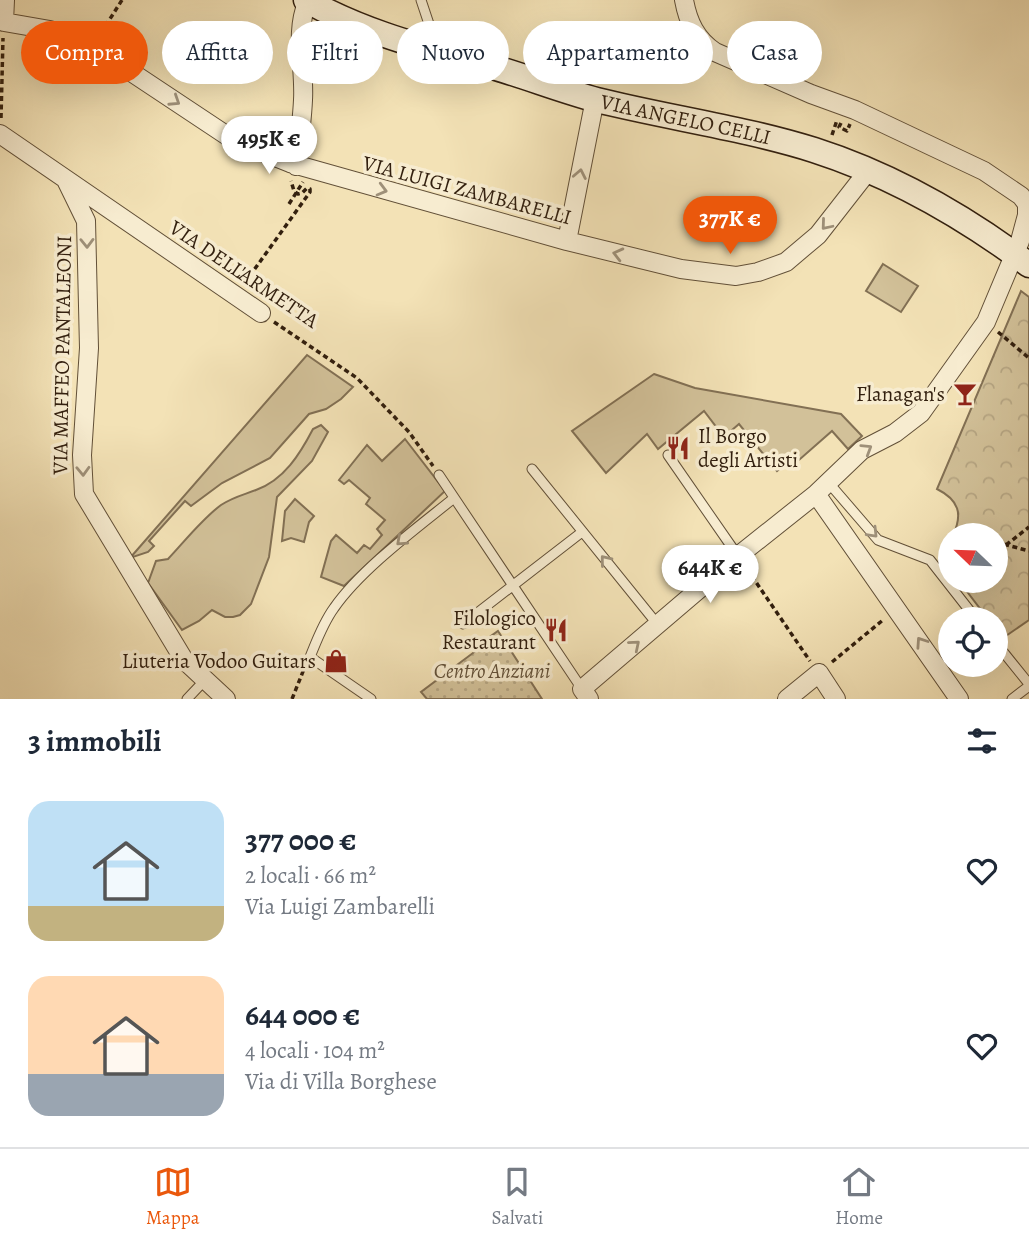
<!DOCTYPE html>
<html lang="it">
<head>
<meta charset="utf-8">
<style>
  :root { --surface:#fff; --page:#f6f6f7; --text:#1f2937; --muted:#747a83; --line:#e0e1e3; --accent:#ea580c }
  body { margin:0; font-family:Alegreya,serif; background:var(--page); color:var(--text); height:100vh; display:flex; flex-direction:column; font-size:26px; white-space:nowrap }
  * { box-sizing:border-box; margin:0 }
  p { font-size:23px; color:var(--muted) }
  .icon { flex:none; width:38px; height:38px; fill:none; stroke:currentColor; stroke-width:2; stroke-linecap:round; stroke-linejoin:round }
  .map { position:relative; height:699px; overflow:hidden }
  .panel { display:flex; flex-direction:column; background:var(--surface); flex:1 }
  .panel>* { flex:none }
  .banner { position:absolute; left:21px; top:21px; width:987px; height:63px; display:flex; gap:14px }
  .needle { width:46px; rotate:293deg }
  .controls { position:absolute; left:938px; top:523px; display:grid; gap:14px }
  .controls a { display:grid; place-items:center; width:70px; height:70px; border-radius:50%; background:var(--surface); box-shadow:0 7px 28px #0002; font-size:35px }
  .price { position:absolute; translate:-50% -60px; padding:0 16px; border-radius:24px; background:#fff; color:#222; font-size:23px; line-height:46px; filter:drop-shadow(0 2px 4px #0008) }
  .price::after { content:''; position:absolute; left:50%; top:42px; width:21px; height:16px; margin-left:-10px; background:inherit; clip-path:polygon(0 0,100% 0,50% 100%) }
  .price.active { background:var(--accent); color:#fff }
  ul { padding:0; list-style:none }
  li { display:flex; align-items:center; gap:21px; height:175px; padding:0 28px }
  li span { display:grid; place-items:center; flex:none; width:196px; height:140px; border-radius:21px; color:#555 }
  li>.icon { margin-inline-start:auto }
  span .icon { width:84px; height:84px; fill:#fffc; stroke-width:1 }
  li b { font-size:30px }
  h2 { display:flex; justify-content:space-between; align-items:center; height:84px; padding:0 28px; font-size:30px }
  .tag { padding:0 24px; border-radius:32px; background:var(--surface); box-shadow:0 7px 28px #0002; font-size:24px; line-height:63px }
  .tag.active { background:var(--accent); color:#fff }
  .tab-bar { display:flex; justify-content:space-around; align-items:center; height:98px; border-top:2px solid var(--line); background:var(--surface); font-size:19px; color:var(--muted) }
  .tab-bar a { display:grid; justify-items:center; gap:4px }
  .tab-bar .active { color:var(--accent) }
  .map>svg:first-child { display:block }
  .grass { fill:#d2c199; stroke:#827054; stroke-width:2 }
  .park { fill:url(#park-crowns); stroke:#827054; stroke-width:2 }
  .garden { fill:url(#garden-dots); stroke:#827054; stroke-width:2 }
  .lines { fill:none; stroke-linecap:round; stroke-linejoin:round }
  .lane-casing { stroke:#625038; stroke-width:11 }
  .street-casing { stroke:#625038; stroke-width:20 }
  .secondary-casing { stroke:#321f0e; stroke-width:27 }
  .path { stroke:#321f0e; stroke-width:3.5; stroke-dasharray:5 3.5; stroke-linecap:butt }
  .lane { stroke:#f7ecd0; stroke-width:9 }
  .street { stroke:#f7ecd0; stroke-width:18 }
  .secondary { stroke:#f7ecd0; stroke-width:24 }
  .oneway { stroke:#9e9079 }
  .labels { text-anchor:middle; dominant-baseline:central; stroke-width:7; stroke-linejoin:round; paint-order:stroke }
  .street-label { font-size:21px; fill:#321f0e; stroke:#f7ecd0 }
  .poi-label { font-size:21px; fill:#321f0e; stroke:#f7ecd0; text-anchor:end }
  .park-label { font-size:21px; font-style:italic; fill:#625038; stroke:#f7ecd0 }
</style>
</head>
<body>
<div class="map">
<svg width="1029" height="699" viewBox="0 0 1029 699">
  <defs>
    <pattern id="park-crowns" width="20" height="18" patternUnits="userSpaceOnUse" patternTransform="scale(1.75)"><rect width="20" height="18" fill="#d2c199"/><path d="M2 6a3 3 0 1 1 6 0M12 15a3 3 0 1 1 6 0" fill="none" stroke="#b5a583"/></pattern>
    <pattern id="garden-dots" width="8" height="8" patternUnits="userSpaceOnUse" patternTransform="scale(1.75)"><rect width="8" height="8" fill="#d2c199"/><path d="M2 2h.1M6 6h.1" fill="none" stroke="#b5a583" stroke-width="1.8" stroke-linecap="round"/></pattern>
  </defs>
  <rect width="100%" height="100%" fill="#f3e2b6"/>
  <filter id="stains"><feTurbulence type="fractalNoise" baseFrequency=".00286" numOctaves="4"/><feColorMatrix values="0 0 0 0 .2 0 0 0 0 .09 0 0 0 0 .02 0 0 0 .5 -.17"/></filter>
  <radialGradient id="worn" r=".72"><stop offset=".6" stop-color="#630" stop-opacity="0"/><stop offset="1" stop-color="#630" stop-opacity=".3"/></radialGradient>
  <path class="grass" d="M883,264L918,286L901,312L866,291Z
    M307,355L353,387L341,399L326,409L309,414L270,458L222,483L191,506L185,501L149,541L154,546L148,552L130,558Z
    M654,374L695,388L841,414L862,436L848,449L832,431L799,460L795,456L777,471L739,424L724,437L704,411L658,449L647,434L606,473L572,431Z
    M321,425L328,432L312,461L277,497L269,557L251,604L240,615L233,617H225L212,610L199,621L182,630L148,583L156,561L168,559C185,541 202,519 221,505C233,497 243,495 256,490C284,480 300,454 313,429Z
    M405,439L445,491L344,586L321,577L331,541L336,535L357,553L364,545L370,549L382,535L377,529L385,520L366,504L370,498L349,480L344,484L339,480L367,445L382,461Z
    M295,499L314,516L309,522L304,542L291,538L282,541L285,511Z"/>
  <path class="park" d="M1021,291L1029,297V620L1003,638L996,629V620L988,619L959,581H996V536L953,535C963,514 959,500 937,489Z"/>
  <path class="garden" d="M498,631L542,699H427L421,692L485,644L484,641Z"/>
  <g class="lines">
    <g class="lane-casing">
      <path id="lane" d="M421,0L437,48
        M668,455L738,556
        M532,469L658,625
        M439,475L582,689
        M828,482L878,540L930,560L977,620
        M463,624L582,532
        M996,643L1029,684
        M187,699L205,680
        M371,699L310,657C317,640 323,623 334,608C361,569 417,528 454,498
        M1012,699L1029,686"/>
    </g>
    <g class="street-casing">
      <path id="street" d="M5,0L4,22L50,30L92,46L235,141L290,163L567,241L681,269L736,276L758,272L786,262L818,235L868,171
        M0,134L261,313
        M296,166C299,144 302,122 303,100C305,68 294,31 308,1
        M66,180L86,221L89,348L82,455L84,494L184,660L226,699
        M567,241L595,99
        M816,494L959,699
        M589,699L582,689L738,556L816,494L862,450L895,433L921,413L986,322L1020,241L1027,215V204L1021,196L984,171L855,110L811,94L715,52C696,39 688,22 684,0
        M787,699L819,673L836,699"/>
    </g>
    <g class="secondary-casing">
      <g id="secondary">
        <path id="s1" d="M306,0C366,34 430,49 496,68C530,78 563,91 597,100C669,118 744,128 814,150C892,175 965,217 1029,265"/>
      </g>
    </g>
    <path class="path" d="M101,33L122,0
      M1,118L3,38
      M841,123L839,127L847,131L850,124
      M832,135L837,120
      M289,204L303,182
      M242,279L249,277L310,192V189L307,188L302,193L298,194L294,191L291,181
      M274,322L357,378L409,432L433,466
      M998,332L1029,358
      M955,531L971,536
      M996,542L1029,551
      M1006,545L1029,527
      M747,569L810,661
      M832,662L883,620
      M292,699L304,669"/>
    <use href="#lane" class="lane"/>
    <use href="#street" class="street"/>
    <use href="#secondary" class="secondary"/>
  </g>
  <defs><path id="oneway-chevron" d="M-2-3.5L2.5 0L-2 3.5" fill="none" stroke-width="1.6" stroke-linecap="round" stroke-linejoin="round" transform="scale(1.75)"/></defs>
  <g class="oneway">
    <use href="#oneway-chevron" transform="translate(175 101) rotate(33)"/>
    <use href="#oneway-chevron" transform="translate(580 174) rotate(-79)"/>
    <use href="#oneway-chevron" transform="translate(382 190) rotate(15)"/>
    <use href="#oneway-chevron" transform="translate(826 225) rotate(130)"/>
    <use href="#oneway-chevron" transform="translate(87 243) rotate(89)"/>
    <use href="#oneway-chevron" transform="translate(618 254) rotate(-166)"/>
    <use href="#oneway-chevron" transform="translate(867 449) rotate(-32)"/>
    <use href="#oneway-chevron" transform="translate(83 471) rotate(88)"/>
    <use href="#oneway-chevron" transform="translate(873 533) rotate(46)"/>
    <use href="#oneway-chevron" transform="translate(401 541) rotate(138)"/>
    <use href="#oneway-chevron" transform="translate(605 560) rotate(-129)"/>
    <use href="#oneway-chevron" transform="translate(921 642) rotate(-124)"/>
    <use href="#oneway-chevron" transform="translate(635 645) rotate(-40)"/>
  </g>
  <defs>
    <g id="bar-bare" transform="scale(1.89)"><path d="M-6-5H6L.8 .8V4.5H3.5V6h-7V4.5H-.8V.8Z" fill="#8f2418" stroke="#f7ecd0" stroke-width="2.5" paint-order="stroke"/></g>
    <g id="restaurant-bare" transform="scale(1.89)"><path d="M-5-6h1v4h1v-4h1v4h1v-4h1v5L-1.5 .5V6h-2V.5L-5-1ZM5-6V6H3V1.5H1.5Q1.5-4 5-6Z" fill="#8f2418" stroke="#f7ecd0" stroke-width="2.5" paint-order="stroke"/></g>
    <g id="shop-bare" transform="scale(1.89)"><path d="M-5-2.5h2.3a2.7 3.5 0 0 1 5.4 0H5L5.5 6h-11ZM-1.5-2.5h3a1.5 2.3 0 0 0-3 0Z" fill="#8f2418" stroke="#f7ecd0" stroke-width="2.5" paint-order="stroke"/></g>
  </defs>
  <g fill-rule="evenodd">
    <use href="#bar-bare" x="965" y="394"/>
    <use href="#restaurant-bare" x="678" y="448"/>
    <use href="#restaurant-bare" x="556" y="630"/>
    <use href="#shop-bare" x="336" y="661"/>
  </g>
  <g class="labels">
    <g class="street-label">
      <text stroke="none"><textPath href="#s1" startOffset="399">VIA ANGELO CELLI</textPath></text>
      <text transform="translate(467 190) rotate(15)">VIA LUIGI ZAMBARELLI</text>
      <text transform="translate(244 274) rotate(34)">VIA DELL'ARMETTA</text>
      <text transform="translate(62 355) rotate(-89)">VIA MAFFEO PANTALEONI</text>
    </g>
    <g class="poi-label">
      <text x="945" y="394">Flanagan's</text>
      <text x="698" y="436" text-anchor="start">Il Borgo<tspan x="698" dy="24">degli Artisti</tspan></text>
      <text x="536" y="618">Filologico<tspan x="536" dy="24">Restaurant</tspan></text>
      <text x="316" y="661">Liuteria Vodoo Guitars</text>
    </g>
    <g class="park-label">
      <text x="492" y="671">Centro Anziani</text>
    </g>
  </g>
  <rect width="100%" height="100%" filter="url(#stains)"/>
  <rect width="100%" height="100%" fill="url(#worn)"/>
</svg>
<div class="controls">
<a><svg class="needle" viewBox="-14 -14 28 28"><path d="M0-13l5 13h-10z" fill="#e53935"/><path d="M0 13l5-13h-10z" fill="#747a83"/></svg></a>
<a><svg class="icon" aria-label="locate" viewBox="0 0 24 24"><circle cx="12" cy="12" r="6"/><path d="M12 2v4M12 18v4M2 12h4M18 12h4"/></svg></a>
</div>
<b class="price" style="left:269px;top:176px">495K €</b>
<b class="price active" style="left:730px;top:256px">377K €</b>
<b class="price" style="left:710px;top:605px">644K €</b>
<div class="banner">
<a class="tag active">Compra</a>
<a class="tag">Affitta</a>
<a class="tag">Filtri</a>
<a class="tag">Nuovo</a>
<a class="tag">Appartamento</a>
<a class="tag">Casa</a>
</div>
</div>
<section class="panel">
<h2>3 immobili<svg class="icon" aria-label="filters" viewBox="0 0 24 24"><path d="M4 7h16M4 17h16"/><circle cx="9" cy="7" r="2"/><circle cx="15" cy="17" r="2"/></svg></h2>
<ul>
<li><span style="background:linear-gradient(#bfe0f5 75%,#c2b280 0)"><svg class="icon" aria-label="home" viewBox="0 0 24 24"><path d="M3 11l9-7 9 7M6 9v11h12V9"/></svg></span><div><b>377 000 €</b><p>2 locali · 66 m²</p><p>Via Luigi Zambarelli</p></div><svg class="icon" aria-label="heart" viewBox="0 0 24 24"><path d="M12 20l-8-8c-3-5 5-10 8-4 3-6 11-1 8 4z"/></svg></li>
<li><span style="background:linear-gradient(#ffd9b3 70%,#9aa5b1 0)"><svg class="icon" aria-label="home" viewBox="0 0 24 24"><path d="M3 11l9-7 9 7M6 9v11h12V9"/></svg></span><div><b>644 000 €</b><p>4 locali · 104 m²</p><p>Via di Villa Borghese</p></div><svg class="icon" aria-label="heart" viewBox="0 0 24 24"><path d="M12 20l-8-8c-3-5 5-10 8-4 3-6 11-1 8 4z"/></svg></li>
</ul>
</section>
<nav class="tab-bar">
<a class="active"><svg class="icon" aria-label="map" viewBox="0 0 24 24"><path d="M3 6l6-2 6 2 6-2v14l-6 2-6-2-6 2zM9 4v14M15 6v14"/></svg>Mappa</a>
<a><svg class="icon" aria-label="saved" viewBox="0 0 24 24"><path d="M7 4h10v16l-5-4-5 4z"/></svg>Salvati</a>
<a><svg class="icon" aria-label="home" viewBox="0 0 24 24"><path d="M3 11l9-7 9 7M6 9v11h12V9"/></svg>Home</a>
</nav>
</body>
</html>
